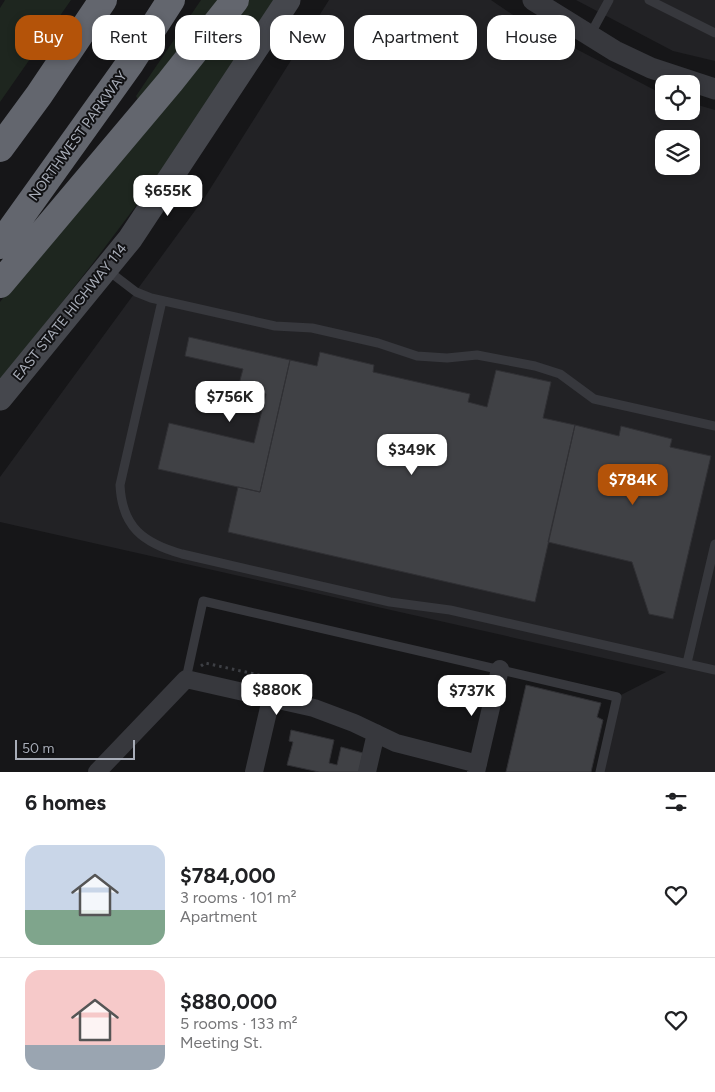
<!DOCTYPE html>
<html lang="en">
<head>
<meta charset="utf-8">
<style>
  :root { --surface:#fff; --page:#f2f2f2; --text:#202124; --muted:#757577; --line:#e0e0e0; --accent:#b45309 }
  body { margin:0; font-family:Figtree,sans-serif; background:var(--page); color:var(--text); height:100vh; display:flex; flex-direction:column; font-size:19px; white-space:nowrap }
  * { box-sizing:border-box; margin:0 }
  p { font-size:16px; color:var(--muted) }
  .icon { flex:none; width:28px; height:28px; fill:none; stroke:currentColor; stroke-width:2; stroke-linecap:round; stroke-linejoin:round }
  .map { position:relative; height:772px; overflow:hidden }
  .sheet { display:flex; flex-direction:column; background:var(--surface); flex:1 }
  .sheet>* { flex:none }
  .banner { position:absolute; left:15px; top:15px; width:685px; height:45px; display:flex; gap:10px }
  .fabs { position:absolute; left:655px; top:75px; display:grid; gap:10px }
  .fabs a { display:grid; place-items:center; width:45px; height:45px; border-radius:10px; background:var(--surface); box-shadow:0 2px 8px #0003; font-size:25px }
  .scale { position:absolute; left:15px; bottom:12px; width:120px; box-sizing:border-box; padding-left:5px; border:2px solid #a8adb8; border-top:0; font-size:14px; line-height:18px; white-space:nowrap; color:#a8adb8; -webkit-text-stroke:4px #111113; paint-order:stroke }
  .price { position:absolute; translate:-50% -42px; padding:0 11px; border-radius:10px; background:#fff; color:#222; font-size:16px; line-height:32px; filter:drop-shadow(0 1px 2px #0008) }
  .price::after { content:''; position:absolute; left:50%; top:30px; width:15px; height:11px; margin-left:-8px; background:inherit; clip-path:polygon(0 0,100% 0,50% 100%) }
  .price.on { background:var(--accent); color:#fff }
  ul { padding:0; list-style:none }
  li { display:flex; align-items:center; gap:15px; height:125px; padding:0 25px }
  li+li { border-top:1px solid var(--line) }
  li span { display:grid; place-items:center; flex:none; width:140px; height:100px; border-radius:15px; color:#555 }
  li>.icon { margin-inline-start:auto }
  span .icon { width:60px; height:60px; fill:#fffc; stroke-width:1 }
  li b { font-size:21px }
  h2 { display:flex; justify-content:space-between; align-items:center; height:60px; padding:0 25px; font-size:21px }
  .pill { padding:0 18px; border-radius:15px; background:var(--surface); box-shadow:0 2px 8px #0003; font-size:18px; line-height:45px }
  .pill.on { background:var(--accent); color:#fff }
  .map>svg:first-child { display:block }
  .built { fill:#222225; fill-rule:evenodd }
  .green { fill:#1e261f }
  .building { fill:#404145; stroke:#303034 }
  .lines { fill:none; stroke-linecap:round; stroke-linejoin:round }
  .path { stroke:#3d3f44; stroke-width:3; stroke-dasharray:2.5 4; stroke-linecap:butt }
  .service { stroke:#37383d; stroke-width:9 }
  .minor { stroke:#37383d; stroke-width:18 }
  .tertiary { stroke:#37383d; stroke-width:21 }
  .secondary { stroke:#45474d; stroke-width:25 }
  .motorway { stroke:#63666e; stroke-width:28 }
  .labels { text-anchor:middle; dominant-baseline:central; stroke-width:4; stroke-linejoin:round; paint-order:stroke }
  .street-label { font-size:14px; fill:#a8adb8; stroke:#111113 }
</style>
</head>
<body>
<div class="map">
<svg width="715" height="772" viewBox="0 0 715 772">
  <rect width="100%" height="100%" fill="#161618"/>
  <path class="built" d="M329,0H491L519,19L664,95V111H691V103L715,110V772H600L617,697L666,672L0,522V477L205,197ZM664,139H691V166H664Z
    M576,0H715V61L673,51Z"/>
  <path class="green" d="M5,0H71L0,102V8Z
    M201,0H227L138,100L136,96Z
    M246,0H278L175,154L93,263L0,381V302L53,234Z"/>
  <path class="building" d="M189,337L290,360L260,492L158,469L169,423L254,443L266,394L238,388L243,369L185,356Z
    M320,352L374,365L373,372L470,394L468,402L487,407L496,370L551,382L543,418L575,425L535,602L228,532L238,487L260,492L290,360L317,366Z
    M575,425L619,436L621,426L672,439L670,447L711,456L673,619L649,614L632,562L548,542Z
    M526,685L601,703L597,717L603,720L591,772H506Z
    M291,730L334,740L329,763L337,765L341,747L363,753L359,772H319L287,765L293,742L289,741Z"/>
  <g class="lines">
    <path class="path" d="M201,666L205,663L259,675L258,679"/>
    <path class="service" d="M649,0L715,33
      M590,35L609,0
      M106,269L136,292L151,298L275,326L312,328L378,343L417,356L447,358L477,355L535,366L560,374L594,399L715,426
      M162,301L120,485C122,527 143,543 182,554L390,602L450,610L715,670
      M687,663L715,544
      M186,679L203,601L617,697L600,772"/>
    <path class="minor" d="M97,772L186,679L314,708L354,723L396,743L478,764
      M254,772L271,699
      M367,772L376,733
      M476,772L500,669"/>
    <path class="tertiary" d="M533,0L615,51L651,68L715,89"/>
    <path class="secondary" d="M0,398L130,239L288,0"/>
    <path class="motorway" d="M0,148L39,95L103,0
      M0,245L131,62L171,0
      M0,284L170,82L235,0"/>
  </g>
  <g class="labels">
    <g class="street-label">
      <text transform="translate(78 136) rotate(-54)">NORTHWEST PARKWAY</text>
      <text transform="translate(70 312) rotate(-51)">EAST STATE HIGHWAY 114</text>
    </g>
  </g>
</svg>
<div class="fabs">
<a><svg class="icon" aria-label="locate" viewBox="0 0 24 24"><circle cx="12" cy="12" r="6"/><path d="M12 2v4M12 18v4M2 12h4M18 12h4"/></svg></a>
<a><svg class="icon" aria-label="layers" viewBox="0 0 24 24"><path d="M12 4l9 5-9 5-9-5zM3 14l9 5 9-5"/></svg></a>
</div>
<div class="scale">50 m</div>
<b class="price" style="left:168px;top:217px">$655K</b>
<b class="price" style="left:230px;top:423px">$756K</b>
<b class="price" style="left:412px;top:476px">$349K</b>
<b class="price on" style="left:633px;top:506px">$784K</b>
<b class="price" style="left:277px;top:716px">$880K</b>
<b class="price" style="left:472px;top:717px">$737K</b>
<div class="banner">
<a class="pill on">Buy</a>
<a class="pill">Rent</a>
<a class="pill">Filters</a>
<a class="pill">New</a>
<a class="pill">Apartment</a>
<a class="pill">House</a>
</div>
</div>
<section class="sheet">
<h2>6 homes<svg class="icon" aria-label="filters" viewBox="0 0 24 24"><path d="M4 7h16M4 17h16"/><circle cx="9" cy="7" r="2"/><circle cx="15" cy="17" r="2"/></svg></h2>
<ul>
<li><span style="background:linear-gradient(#c9d6e8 65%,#7fa58c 0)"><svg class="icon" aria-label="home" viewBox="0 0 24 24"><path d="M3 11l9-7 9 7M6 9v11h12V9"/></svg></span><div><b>$784,000</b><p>3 rooms · 101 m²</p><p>Apartment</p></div><svg class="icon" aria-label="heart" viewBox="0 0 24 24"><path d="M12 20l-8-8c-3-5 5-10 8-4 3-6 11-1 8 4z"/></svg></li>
<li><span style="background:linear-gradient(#f6c9c9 75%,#9aa5b1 0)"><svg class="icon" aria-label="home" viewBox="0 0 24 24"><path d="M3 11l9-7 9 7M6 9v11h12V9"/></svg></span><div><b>$880,000</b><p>5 rooms · 133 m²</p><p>Meeting St.</p></div><svg class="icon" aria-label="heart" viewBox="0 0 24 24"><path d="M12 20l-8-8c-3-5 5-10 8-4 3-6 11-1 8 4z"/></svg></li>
</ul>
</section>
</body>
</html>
